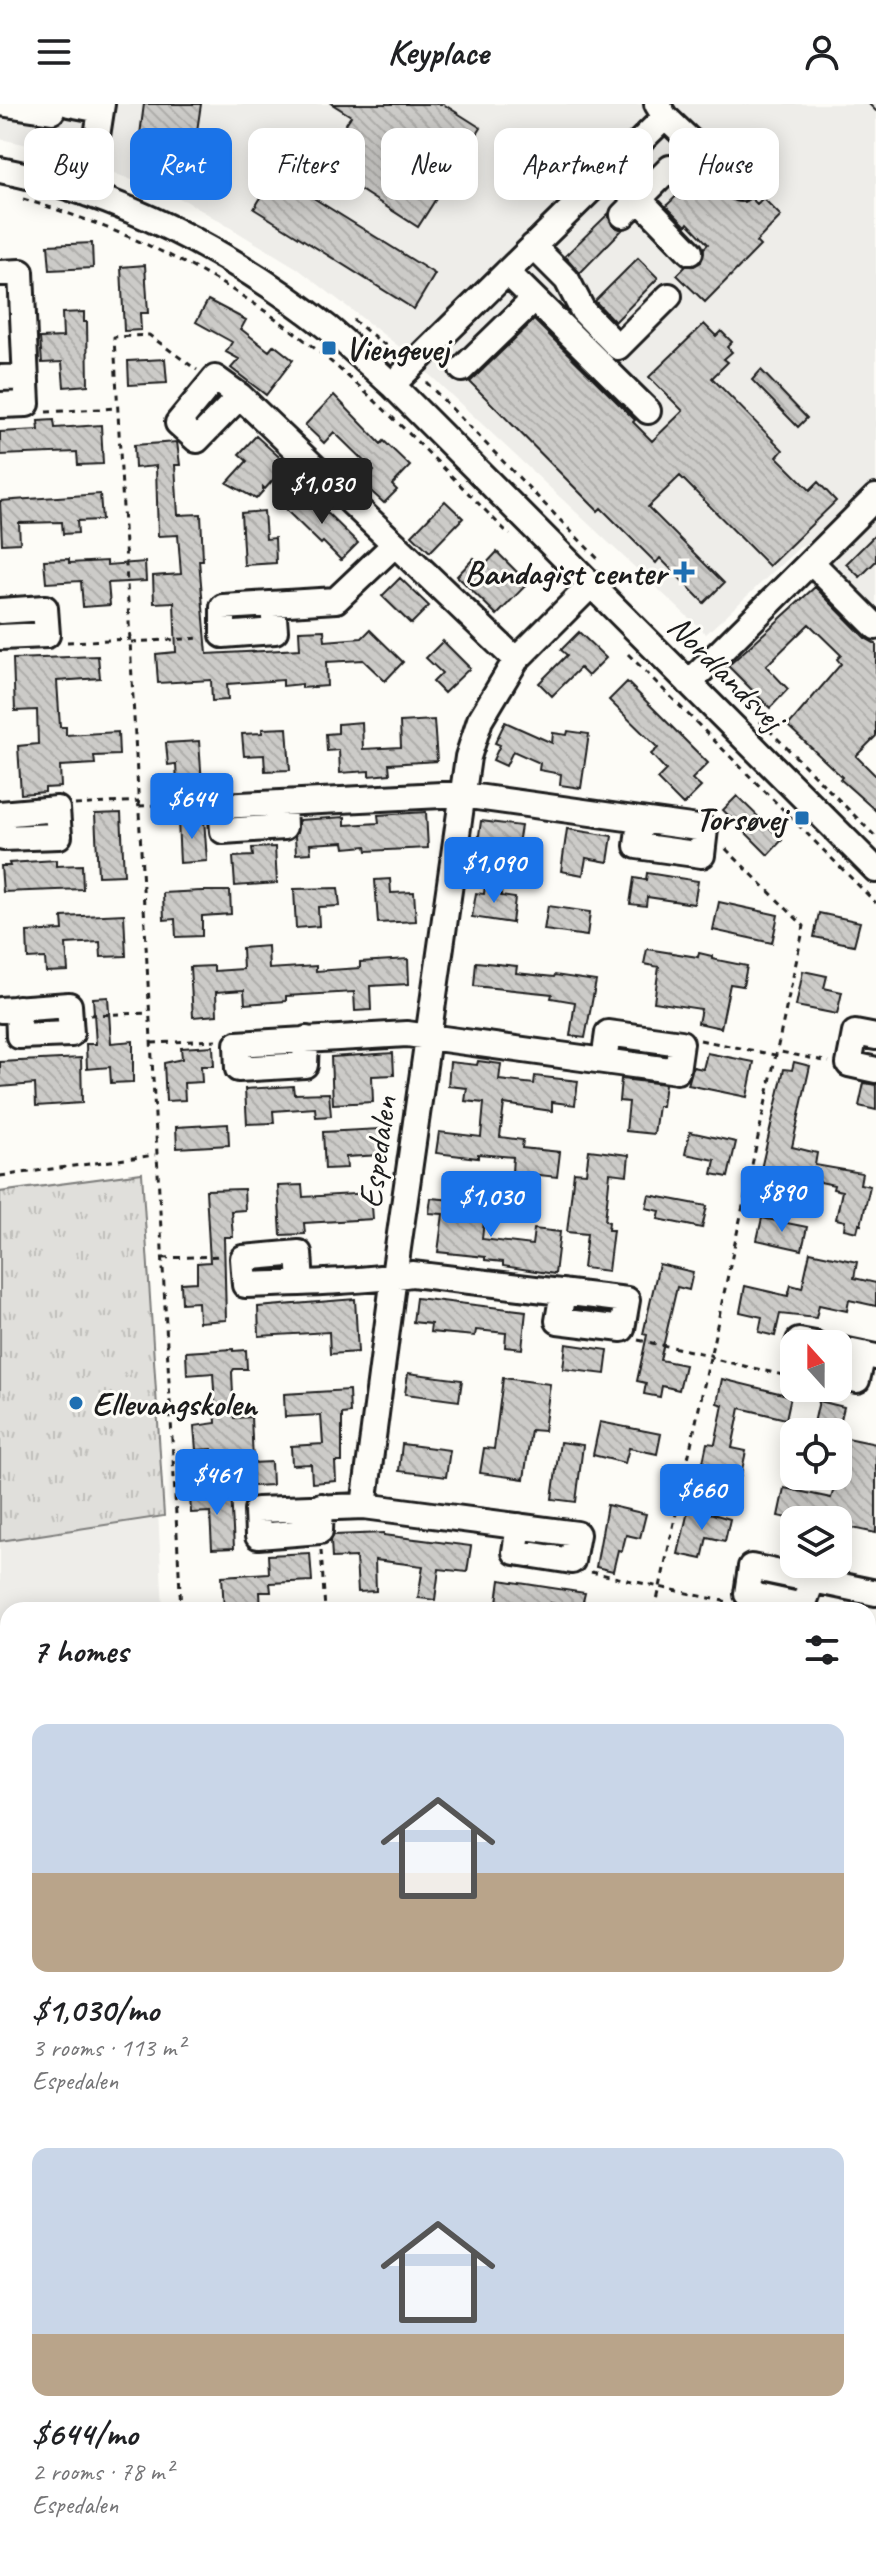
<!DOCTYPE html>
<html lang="en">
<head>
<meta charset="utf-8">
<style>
  :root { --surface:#fff; --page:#f6f6f6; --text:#202124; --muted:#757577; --accent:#1a73e8 }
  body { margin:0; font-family:Caveat,sans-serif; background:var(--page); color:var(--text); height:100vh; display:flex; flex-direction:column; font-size:30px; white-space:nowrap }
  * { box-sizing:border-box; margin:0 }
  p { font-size:26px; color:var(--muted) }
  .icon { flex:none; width:44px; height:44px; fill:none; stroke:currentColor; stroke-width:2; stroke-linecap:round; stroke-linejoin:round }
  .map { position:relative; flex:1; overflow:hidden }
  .panel { position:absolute; left:0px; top:1498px; width:876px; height:960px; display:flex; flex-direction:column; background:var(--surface); border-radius:24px 24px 0 0; box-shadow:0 4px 20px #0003 }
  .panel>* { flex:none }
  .banner { position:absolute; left:24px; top:24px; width:828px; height:72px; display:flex; gap:16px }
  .needle { width:52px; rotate:339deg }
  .fabs { position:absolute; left:780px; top:1226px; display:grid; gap:16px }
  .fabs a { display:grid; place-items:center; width:72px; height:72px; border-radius:16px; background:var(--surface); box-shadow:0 4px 20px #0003; font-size:40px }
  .price { position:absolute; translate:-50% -68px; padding:0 18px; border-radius:8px; background:var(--accent); color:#fff; font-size:26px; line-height:52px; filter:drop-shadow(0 2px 4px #0008) }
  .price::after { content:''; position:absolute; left:50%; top:48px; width:24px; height:18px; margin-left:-12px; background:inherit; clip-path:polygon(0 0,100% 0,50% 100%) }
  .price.on { background:#222; color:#fff }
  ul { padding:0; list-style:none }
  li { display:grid; align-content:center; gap:16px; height:424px; padding:0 32px }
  li span { display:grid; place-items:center; height:248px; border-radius:16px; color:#555 }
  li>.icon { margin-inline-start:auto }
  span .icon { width:144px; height:144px; fill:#fffc; stroke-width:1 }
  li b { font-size:34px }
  h2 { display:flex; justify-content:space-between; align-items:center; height:96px; padding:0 32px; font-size:34px }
  .tag { padding:0 28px; border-radius:16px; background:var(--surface); box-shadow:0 4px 20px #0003; font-size:28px; line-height:72px }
  .tag.on { background:var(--accent); color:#fff }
  header { display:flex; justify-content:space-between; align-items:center; height:104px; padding:0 32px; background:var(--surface); font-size:36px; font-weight:700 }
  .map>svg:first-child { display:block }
  .built { fill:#eeede9 }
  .grass { fill:#e0dfdb; stroke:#7e7e7c; stroke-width:2 }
  .park { fill:url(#park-tufts); stroke:#7e7e7c; stroke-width:2 }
  .building { fill:url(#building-back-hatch); stroke:#1c1c1c; stroke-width:2 }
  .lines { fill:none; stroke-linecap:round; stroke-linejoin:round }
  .minor-casing { stroke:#1c1c1c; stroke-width:30 }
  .path { stroke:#1c1c1c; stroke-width:3; stroke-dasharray:6 6; stroke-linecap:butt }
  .minor { stroke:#fdfcf7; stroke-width:24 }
  .tram { stroke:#1c1c1c; stroke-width:2 }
  .poi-dot { fill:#1f6fb2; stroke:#fdfcf7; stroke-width:3 }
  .labels { text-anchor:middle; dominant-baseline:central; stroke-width:6; stroke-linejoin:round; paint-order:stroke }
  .poi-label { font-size:34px; font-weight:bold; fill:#1c1c1c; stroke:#fdfcf7; text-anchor:start }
  .street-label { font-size:34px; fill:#1c1c1c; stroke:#fdfcf7 }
</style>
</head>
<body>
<header><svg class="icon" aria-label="menu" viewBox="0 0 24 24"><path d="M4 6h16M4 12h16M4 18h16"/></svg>Keyplace<svg class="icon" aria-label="person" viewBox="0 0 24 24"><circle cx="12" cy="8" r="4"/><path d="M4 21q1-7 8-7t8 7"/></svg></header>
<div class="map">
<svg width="876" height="2458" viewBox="0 0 876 2458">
  <defs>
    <pattern id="park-tufts" width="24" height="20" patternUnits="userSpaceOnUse" patternTransform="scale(2)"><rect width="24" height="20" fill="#e0dfdb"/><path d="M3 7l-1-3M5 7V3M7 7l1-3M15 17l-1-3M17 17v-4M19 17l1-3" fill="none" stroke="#c0bfbb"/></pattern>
    <pattern id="building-back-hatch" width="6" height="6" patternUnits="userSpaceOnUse" patternTransform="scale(2)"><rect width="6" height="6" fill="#cccbc8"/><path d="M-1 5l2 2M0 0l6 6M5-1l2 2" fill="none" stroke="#afaeab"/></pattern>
  </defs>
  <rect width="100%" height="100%" fill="#fdfcf7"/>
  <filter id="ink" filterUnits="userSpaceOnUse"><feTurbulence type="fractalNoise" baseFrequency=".0125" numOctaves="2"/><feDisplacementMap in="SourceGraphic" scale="16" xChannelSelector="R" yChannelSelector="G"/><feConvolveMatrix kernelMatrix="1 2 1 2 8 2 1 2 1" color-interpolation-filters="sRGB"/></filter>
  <g filter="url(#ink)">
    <path class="built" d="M0,0H876V514L802,441L706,530L401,244L297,164L186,97L57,47L0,35Z
      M141,1071L163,1506H8V1552L0,1553V1091Z"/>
    <path class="grass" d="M0,2269L8,2318V2391L0,2392Z"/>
    <path class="park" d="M142,1069L164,1412L0,1437V1088Z
      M8,1565V1648L0,1650V1567Z
      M868,1615L876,1616V1650L873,1654L876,1656V1730L868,1725Z
      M8,1877V2198L4,2199L0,2177V1878Z"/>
    <path class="building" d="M144,0H201L193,54L138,46Z
      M332,0H443L481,24L418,123L320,60L351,12Z
      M694,61L730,95L744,98L751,94L757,100L763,94L781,112L756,138L760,142L705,198L677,171L686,162H694L701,158L704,144L708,140L688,119L686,122L666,102L691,78L684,71Z
      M275,70L435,170L414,205L254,105Z
      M608,110L612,121L622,126L580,169L565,152Z
      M92,139L93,164L50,166L48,141Z
      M638,154L658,174L615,218L595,197Z
      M145,161L148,209H140L141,226L124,227L121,163Z
      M208,196L246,216L241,225L269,247L274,241L293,256L266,291L231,264L239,255L226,248L232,238L196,218Z
      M84,208V218H87L88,281L64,283L62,258L42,259L40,234L63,233L62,209Z
      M534,216L635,316L633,318L652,337L683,307L649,273L704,220L716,232L721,227L732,238L727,243L732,248L724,255L728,258L712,274L783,346L777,353L810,386L818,378L836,397L769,462L680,372L648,403L724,479L704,499L660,454L656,459L601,404L598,407L470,278Z
      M165,255L167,279L129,281L128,257Z
      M761,266L807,314L798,323L752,276Z
      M334,291L381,340L384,337L410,362L392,381L397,386L384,399L362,379L374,367L334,328L324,339L305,321Z
      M54,316L55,324L101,321L103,360L78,361L77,348L0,351V328L39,326L38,317Z
      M256,332L287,360L265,385L263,383V387L256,395L227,379L247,357L239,350Z
      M177,338L180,361H175L178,411L201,410L203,456H199L207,550L300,545L299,527L324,526L325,537L362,534L370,526L403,558L385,577L363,556L326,558L327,582L302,584V580L283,582V576L227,580L228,596L212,597L211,576L158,579L156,550L176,548L174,498L154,499L153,472L181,470L178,431L158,432L156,362L135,364L134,341Z
      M306,388L358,439L341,456L323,438L321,440L286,406Z
      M100,390L102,416L77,417L78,429L63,430L62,418L19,419L20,439L2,440L0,397Z
      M445,397L463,414L430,448L412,431Z
      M264,407L266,435L275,434L276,459L244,461L241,409Z
      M876,430V457L860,473L846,460Z
      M497,448L528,479L497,511L457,472L474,454L483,463Z
      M69,455V459L107,457V461L145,458L146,477L108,479L110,501L83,503L81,477L46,479L44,456Z
      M400,474L429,502L411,520L382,492Z
      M815,483L865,534L876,540V632L856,652L876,672V707L840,675L842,673L788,622L841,560L837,555L841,551L809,520L766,562L788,585L770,604L728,562Z
      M579,528L606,554L588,572L580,564L552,592L539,579L567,551L561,546Z
      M443,537L470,564L444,589L433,578L442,569L426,554Z
      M98,552L100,574L57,577L60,623H66V631L118,628L119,651L94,652L95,660L60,662L61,683L45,684V688L21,690L18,642L38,640L37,606L15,607L13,555Z
      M627,578L708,659L692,675L701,683L683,701L657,675L666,666L651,650L658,644L609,596Z
      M434,616L437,657L389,660L390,670L369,672V667L340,669L339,646L327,647L326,630L338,629V620L362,618L363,645L401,643L400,618Z
      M505,618L552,639L553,629L567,631L568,627L589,630L581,684L560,681L561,670L539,666L540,659L513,647L506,662L493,656L500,641L495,639Z
      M287,624L290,666L265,667L264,651L244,652L242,630L262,629V625Z
      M199,637L202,680L177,682L176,660L168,661L166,639Z
      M737,692L782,736L768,751L723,706Z
      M426,708L428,744L367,747L366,742L345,744L344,738L310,740L311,749L296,750L295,732L299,716L345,713V721L379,719L378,711Z
      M121,709L124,771L98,772L95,710Z
      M204,715L207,757L180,759L178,716Z
      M481,717L521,722L517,746L493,742L492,754L476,752Z
      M567,725L612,732L608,758L586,754L583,771L561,767Z
      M275,743L277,779L235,782L233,753L253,752L252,744Z
      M56,756V762L82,761L83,785L3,788L1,762H10L9,759Z
      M647,769L698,777L694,800L647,793L646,802L630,800L634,774L646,776Z
      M390,775L391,789L414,788L416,817L378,819L375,776Z
      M485,780L502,782L501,792L515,794L512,819L472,813L476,789L484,790Z
      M338,784L340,802L318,803L319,822L296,824L294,785Z
      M201,787H230L231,810L202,812V832L176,833L175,815L164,816L163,789Z
      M719,798L778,811L772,839L713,826Z
      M548,802L590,808L587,832L544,826Z
      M819,809L860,818L854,841L814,833Z
      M124,810L126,852L101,853L100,838L66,840L68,867L46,868L45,854L28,855L27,828L63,826L62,813Z
      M268,842L269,865L316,862V867L360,864V858L408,855L409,880L370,882L371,906L355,907L354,888L286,892V897L245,900L244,886L216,888L217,911L193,913L190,863L214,862V867L243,865L242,844Z
      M647,845L698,853L699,849L712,852V855L747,862L743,882L730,880L721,924L698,919L701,905L654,898L659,863L644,860Z
      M476,858L517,862L516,869L554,873L555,871L596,877L585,934L570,932L575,898L551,894L552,890L474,882Z
      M803,867L827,872L824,884L842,888L837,910L796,902Z
      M108,893L111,939L133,937V978L111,979L110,963L87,965L86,940H96L93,894Z
      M213,942L214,962H201L202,978L184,979L185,996L166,997L164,959L182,955L181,944Z
      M393,949L394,971L372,972L373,998L333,1000L331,953Z
      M707,949L754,958L747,993L688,981L693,963L703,965Z
      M81,954L82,999L36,1002L35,980L0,983V958Z
      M478,957L501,960L499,976L534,980L535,972L578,977L575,1001L552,998V1007L504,1000L500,1033L523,1036L522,1044L560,1048L557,1073L512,1068L513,1053L478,1050V1054L436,1049L439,1028L481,1033L484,999L465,997L467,984L448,982L450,958L477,961Z
      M794,958L810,962L792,1043L817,1049L815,1061L862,1069L860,1080L870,1082L861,1121L859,1120L857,1128L844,1125L845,1117L836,1115L842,1087L833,1085L834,1081L761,1065L784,965L792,966Z
      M621,975L665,980L662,1002H658L654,1030L626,1027L629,998L619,997Z
      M864,979L876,981V1006L859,1002Z
      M293,982L294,990L329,989L331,1012L316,1013L315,1004L273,1007L274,1019L247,1020L245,985Z
      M228,1020L229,1041L177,1044L176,1023Z
      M380,1025L381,1051L346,1053L347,1064L325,1065L323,1028Z
      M690,1028L736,1038L728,1073L712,1070L715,1056L685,1050Z
      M589,1046L629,1051L627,1071L610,1069L605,1117L609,1118L608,1126H613L608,1167L583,1164L587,1130L567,1128L574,1068L586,1069Z
      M302,1081L303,1093L371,1089L373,1115L304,1119L305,1130L281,1131L278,1082Z
      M244,1085L245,1106L231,1107L233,1133H224L226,1216L199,1218L198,1198L182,1199L181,1179L197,1178V1159L210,1158L206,1086Z
      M649,1091L707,1102L702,1124L658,1115L660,1107L646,1104Z
      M431,1094L486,1099L482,1135L532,1141L534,1125L560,1128L555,1170L503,1162V1158L485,1156V1153L438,1148L443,1110L429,1109Z
      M762,1114L807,1123L802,1146L757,1136Z
      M810,1148L857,1158L854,1174L876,1179V1202L849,1196L847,1207L819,1201L816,1214L780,1210L775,1232L759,1228L762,1213L740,1208L745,1182L788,1192L791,1181L802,1184Z
      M659,1160L693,1168L689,1186L677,1183L660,1256L685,1261L679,1286L662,1282L660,1293L644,1290L646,1279L637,1277L647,1231L643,1230Z
      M416,1194L526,1207L522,1245L505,1243L506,1229L476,1226L475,1232L430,1228L431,1220L413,1218Z
      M355,1195L358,1248L330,1250L329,1228L259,1232L258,1203Z
      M566,1240L608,1246L605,1270L563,1265Z
      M233,1245V1247L246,1246L247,1265H234L232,1268L234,1314L251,1313L253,1357L212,1359V1345L196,1346L194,1322L216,1319L213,1269L187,1271L186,1248Z
      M408,1269L462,1276L459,1297L405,1290Z
      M503,1274L550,1280L544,1327L531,1326L524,1375L480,1369L484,1344L494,1345Z
      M722,1275L791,1292L786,1315L740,1304L732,1344L746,1347L741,1371L702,1363L707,1339L715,1340L723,1301L717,1299Z
      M349,1286L350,1309L342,1310V1358H335L336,1377L312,1379L311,1360L292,1361L291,1342L323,1340L321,1311L285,1313L284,1290Z
      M819,1297L844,1303L838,1328H812Z
      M600,1318L661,1330L657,1350L629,1344L625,1359L593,1351Z
      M838,1332L876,1340V1429L838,1421V1416H798L778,1412L784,1384L831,1394L838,1372Z
      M560,1338L583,1341L576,1398L552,1395Z
      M402,1340L450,1346L446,1373L399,1367Z
      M271,1358L272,1381L253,1382L252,1359Z
      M231,1387L234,1444L212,1445L210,1408L191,1409L190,1391Z
      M607,1401L646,1410L640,1434L626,1431L622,1447L618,1446L613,1467L596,1463Z
      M689,1403L730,1415L725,1437L707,1433L702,1455L678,1450Z
      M384,1429V1431L471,1442L467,1468L439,1465L435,1496L418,1494L423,1462L375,1456L376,1487L358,1488L356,1453L332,1454L331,1436L334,1431Z
      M310,1449L312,1477L270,1479L271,1488H260L261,1506H224L222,1472L269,1469L268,1451Z
      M500,1476L585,1489L581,1506L551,1499L550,1505L524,1502V1506H510L511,1500L497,1498Z"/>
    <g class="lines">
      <g class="minor-casing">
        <path id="minor" d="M6,0L52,7L53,0
          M69,0L101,6
          M665,13L740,84
          M0,66C119,89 233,149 328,224C350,242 371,262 392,281L876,766
          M611,66L690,148
          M88,90L102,0
          M623,111L670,64
          M533,142L567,176L583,207L618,243L669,192
          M507,168L648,307
          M0,169L21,168L27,300L0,301
          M462,265L534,195
          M0,274L26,273
          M392,281L665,13L657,0
          M240,292L197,336L178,319L215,274L240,292L516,556
          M811,458L876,523
          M273,500L275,527L223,531V503L336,496L395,440
          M0,507L45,504L47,531L0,533
          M689,579L876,393
          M283,699L284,723L223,727L221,702L442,691H462L705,725L702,751L637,742L640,716
          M0,710L57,705L59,732L3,734L1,710
          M0,906L69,901L71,930L19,932L18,904
          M876,933L855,929L849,960L876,966
          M306,935L305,961L238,965L237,940L407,930L604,957L608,929L681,939L677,967L604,957
          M301,1179L299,1149L243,1154L245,1181C300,1179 357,1178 412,1170L627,1196L622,1225L558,1217L563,1188
          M798,1240L799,1237L815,1240
          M838,1245L876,1253
          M838,1272L857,1276L863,1250
          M321,1402L320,1427L258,1432L257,1406L364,1402L577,1430L572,1457L515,1448L519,1422
          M364,1402L394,1172L468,653L480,616L516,556L592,480
          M812,1477L803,1502L747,1490L751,1463L876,1489
          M0,1767L8,1766
          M868,1867L876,1872
          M868,2120L876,2108
          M868,2361L876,2349
          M617,2450L627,2458
          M800,2458L806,2450"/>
      </g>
      <path class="path" d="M23,95C107,120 186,154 259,203C353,266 430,352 510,431
        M353,216L394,248
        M426,278L599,456
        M46,308L118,304
        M67,538L131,535
        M131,538L203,534
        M628,550L876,799
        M760,617L876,733
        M75,701L139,697
        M139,702L200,699
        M90,911L150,909
        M700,936L775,951L781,948L829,958
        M152,939L216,936
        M0,1072L155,1051
        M163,1154L223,1152
        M638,1236L710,1251L714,1255L783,1271L794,1263
        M321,1446L325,1506
        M591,1468L728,1498
        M181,1506L114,233L149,231L197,266
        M655,1506L804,822L724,743
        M868,1648L876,1631
        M868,1901L876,1907
        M868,2020L876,2026
        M0,2027L8,2025
        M868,2079L876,2068
        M868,2159L876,2148
        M0,2207L8,2257
        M868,2283L876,2289
        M566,2450L578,2458
        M30,2458L31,2450
        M660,2458L666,2450"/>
      <use href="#minor" class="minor"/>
      <path class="tram" d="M869,0L876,7"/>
    </g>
  </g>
  <g class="poi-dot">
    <rect x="321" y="236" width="16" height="16" rx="4"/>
    <path d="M680 456h8v8h8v8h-8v8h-8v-8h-8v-8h8z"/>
    <rect x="794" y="706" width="16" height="16" rx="4"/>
    <circle cx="76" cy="1299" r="8"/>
  </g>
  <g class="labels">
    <g class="poi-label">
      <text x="345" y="244">Viengevej</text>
      <text x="666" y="468" text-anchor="end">Bandagist center</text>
      <text x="786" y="714" text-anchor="end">Torsøvej</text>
      <text x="92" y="1299">Ellevangskolen</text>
    </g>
    <g class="street-label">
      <text transform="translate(726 568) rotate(45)">Nordlandsvej</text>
      <text transform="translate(377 1048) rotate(-82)">Espedalen</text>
    </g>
  </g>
</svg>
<div class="fabs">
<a><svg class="needle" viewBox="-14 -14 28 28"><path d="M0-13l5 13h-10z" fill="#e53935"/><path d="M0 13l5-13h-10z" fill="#757577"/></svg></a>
<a><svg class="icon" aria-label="locate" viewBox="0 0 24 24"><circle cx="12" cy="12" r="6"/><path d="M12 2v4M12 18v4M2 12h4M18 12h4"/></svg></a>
<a><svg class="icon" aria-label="layers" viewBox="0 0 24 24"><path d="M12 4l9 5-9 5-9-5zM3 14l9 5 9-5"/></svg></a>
</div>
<b class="price on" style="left:322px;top:422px">$1,030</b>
<b class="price" style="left:192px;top:737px">$644</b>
<b class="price" style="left:494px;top:801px">$1,090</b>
<b class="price" style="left:782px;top:1130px">$890</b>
<b class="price" style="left:491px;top:1135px">$1,030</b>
<b class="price" style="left:217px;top:1413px">$461</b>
<b class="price" style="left:702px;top:1428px">$660</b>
<div class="banner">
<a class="tag">Buy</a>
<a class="tag on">Rent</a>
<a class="tag">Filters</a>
<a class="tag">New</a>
<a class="tag">Apartment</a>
<a class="tag">House</a>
</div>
<section class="panel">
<h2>7 homes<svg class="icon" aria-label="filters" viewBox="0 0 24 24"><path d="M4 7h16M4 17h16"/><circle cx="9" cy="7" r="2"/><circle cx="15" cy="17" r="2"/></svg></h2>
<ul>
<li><span style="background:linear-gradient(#c9d6e8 60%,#b9a48a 0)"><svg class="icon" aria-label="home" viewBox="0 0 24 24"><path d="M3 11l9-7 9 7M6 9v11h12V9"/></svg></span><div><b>$1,030/mo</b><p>3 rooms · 113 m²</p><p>Espedalen</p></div></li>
<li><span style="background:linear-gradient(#c9d6e8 75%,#b9a48a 0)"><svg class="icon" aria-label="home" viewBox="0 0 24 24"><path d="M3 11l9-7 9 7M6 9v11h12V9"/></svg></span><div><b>$644/mo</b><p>2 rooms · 78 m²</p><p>Espedalen</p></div></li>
</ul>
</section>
</div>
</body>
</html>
